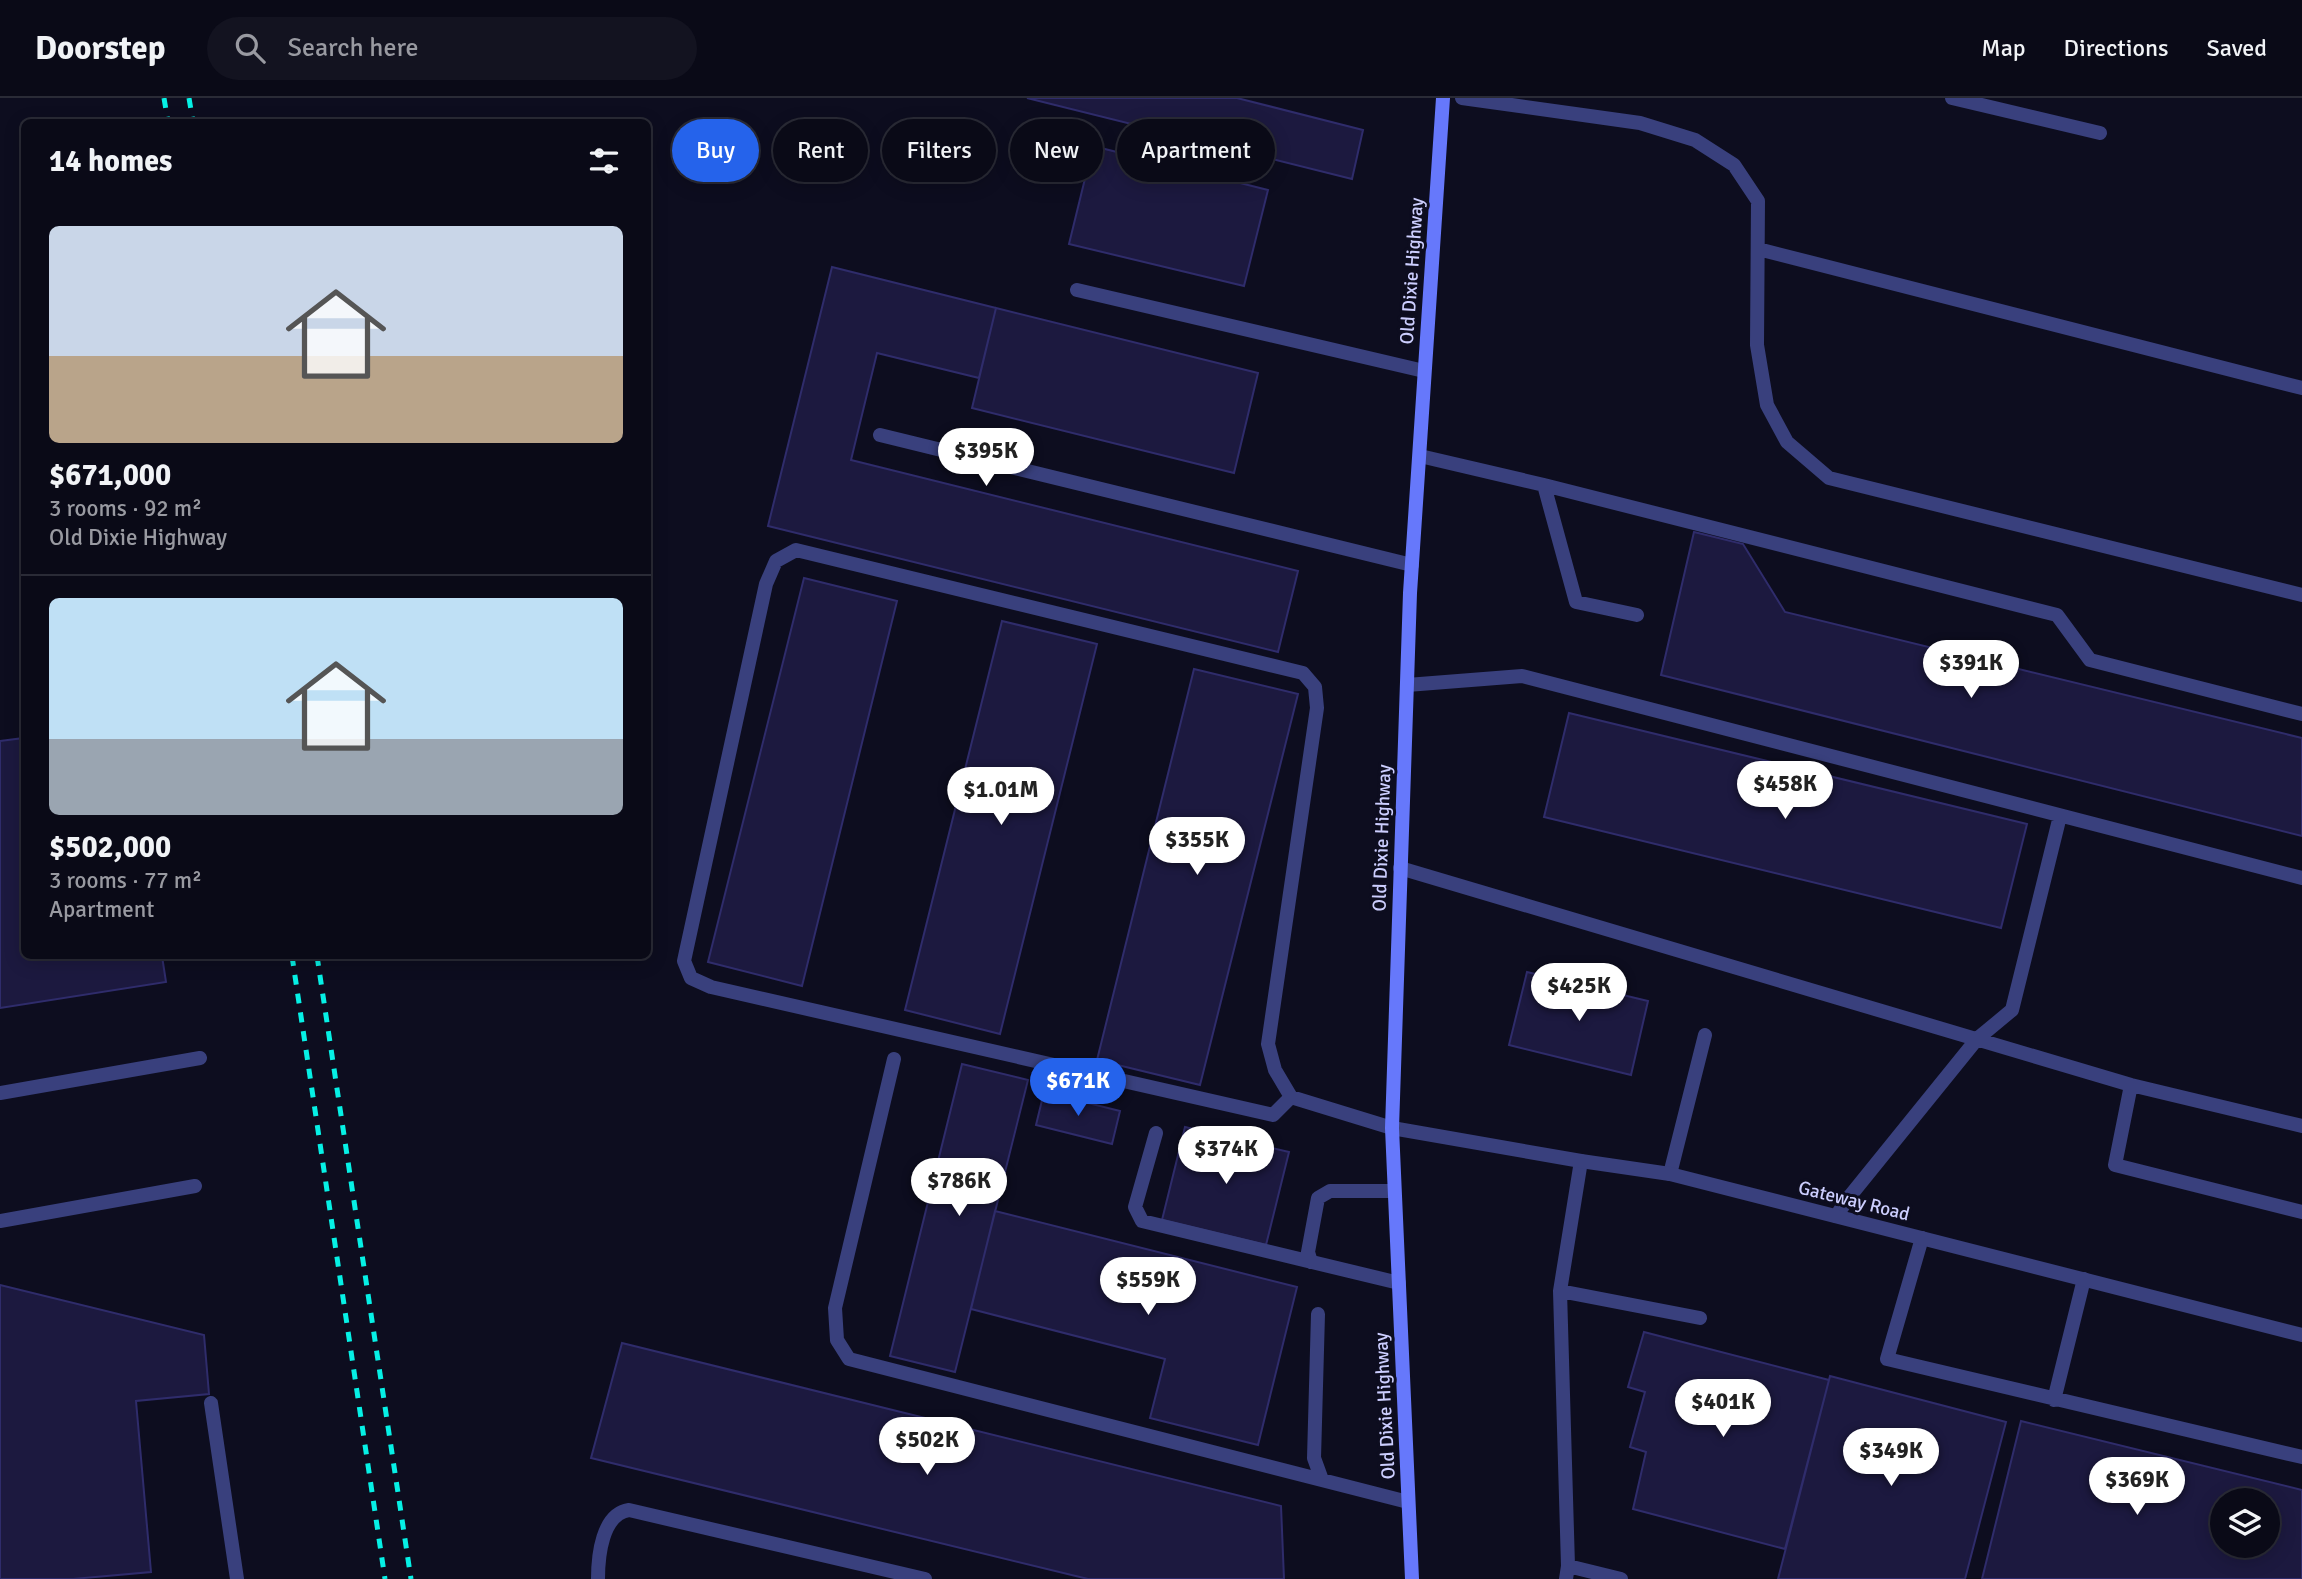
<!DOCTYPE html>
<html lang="en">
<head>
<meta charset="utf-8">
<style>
  :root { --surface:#0a0a17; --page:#131320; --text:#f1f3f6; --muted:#999aa1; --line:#2a2b36; --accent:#2563eb }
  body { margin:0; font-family:Signika,sans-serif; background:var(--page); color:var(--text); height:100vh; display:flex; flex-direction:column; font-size:26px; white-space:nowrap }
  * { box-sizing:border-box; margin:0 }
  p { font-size:23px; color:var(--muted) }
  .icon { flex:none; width:38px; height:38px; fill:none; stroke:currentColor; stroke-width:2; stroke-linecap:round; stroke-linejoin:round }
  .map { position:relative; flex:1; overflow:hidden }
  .details { position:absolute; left:21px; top:21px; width:630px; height:840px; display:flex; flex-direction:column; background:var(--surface); border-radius:10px; box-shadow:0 4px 18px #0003,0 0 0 2px var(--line) }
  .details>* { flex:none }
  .banner { position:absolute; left:672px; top:21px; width:665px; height:63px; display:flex; gap:14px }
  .fabs { position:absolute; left:2210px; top:1390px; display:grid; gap:14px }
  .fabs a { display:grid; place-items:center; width:70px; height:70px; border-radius:50%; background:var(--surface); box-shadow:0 4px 18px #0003,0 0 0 2px var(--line); font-size:35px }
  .price { position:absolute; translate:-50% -60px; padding:0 16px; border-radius:24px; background:#fff; color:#222; font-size:23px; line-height:46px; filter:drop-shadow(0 2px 4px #0008) }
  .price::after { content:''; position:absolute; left:50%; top:42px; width:21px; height:16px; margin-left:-10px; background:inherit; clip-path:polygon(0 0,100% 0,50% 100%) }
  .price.on { background:var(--accent); color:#fff }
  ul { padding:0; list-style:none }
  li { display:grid; align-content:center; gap:14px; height:371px; padding:0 28px }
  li+li { border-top:2px solid var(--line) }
  li span { display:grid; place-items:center; height:217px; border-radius:10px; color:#555 }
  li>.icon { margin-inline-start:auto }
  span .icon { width:126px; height:126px; fill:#fffc; stroke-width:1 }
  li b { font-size:30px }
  h2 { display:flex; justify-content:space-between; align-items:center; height:84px; padding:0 28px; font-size:30px }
  .pill { padding:0 24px; border-radius:32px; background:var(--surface); box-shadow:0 4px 18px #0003,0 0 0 2px var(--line); font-size:24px; line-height:63px }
  .pill.on { background:var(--accent); color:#fff }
  header { display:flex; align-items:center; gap:42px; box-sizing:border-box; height:98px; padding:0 35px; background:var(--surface); border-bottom:2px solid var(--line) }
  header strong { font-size:33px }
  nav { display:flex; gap:38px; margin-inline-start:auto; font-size:24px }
  .search { width:490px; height:63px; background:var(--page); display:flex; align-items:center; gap:18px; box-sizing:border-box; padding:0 24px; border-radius:38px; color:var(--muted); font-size:26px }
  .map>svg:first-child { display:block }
  .building { fill:#1c193f; stroke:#2f2c6b; stroke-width:2; fill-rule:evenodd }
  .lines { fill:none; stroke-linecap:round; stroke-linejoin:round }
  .lane { stroke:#39407d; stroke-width:14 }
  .street { stroke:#39407d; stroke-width:14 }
  .secondary { stroke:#6678fb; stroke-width:14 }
  .rail { stroke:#06f0e5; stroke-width:5; stroke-dasharray:10 9; stroke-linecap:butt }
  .labels { text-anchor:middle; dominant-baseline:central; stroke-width:6; stroke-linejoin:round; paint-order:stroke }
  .street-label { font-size:19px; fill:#cccefe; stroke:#0d0d1f }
</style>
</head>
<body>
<header>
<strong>Doorstep</strong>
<div class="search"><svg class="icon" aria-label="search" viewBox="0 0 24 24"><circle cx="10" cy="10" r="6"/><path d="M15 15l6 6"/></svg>Search here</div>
<nav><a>Map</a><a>Directions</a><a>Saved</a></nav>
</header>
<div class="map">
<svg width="2302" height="1481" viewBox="0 0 2302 1481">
  <rect width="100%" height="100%" fill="#0d0d1f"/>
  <path class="building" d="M1027,0H1237L1363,32L1352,81Z
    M1093,48L1268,92L1244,188L1069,146Z
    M832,169L996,210L979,280L877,255L851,362L1298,473L1278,554L768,428Z
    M996,210L1258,275L1234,375L972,310Z
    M1694,434L1743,446L1785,514L2302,640V738L1661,577Z
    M804,480L897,503L802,888L708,864Z
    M1002,523L1097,546L1000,936L905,912Z
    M1194,571L1298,596L1200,987L1097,962Z
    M1569,615L2027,726L2001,830L1544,719Z
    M24,640V858H162L166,884L0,910V643Z
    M1527,874L1648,903L1631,977L1509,947Z
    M962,966L1028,982L955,1274L890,1258Z
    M1044,994L1120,1013L1112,1046L1036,1027Z
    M1185,1029L1289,1054L1266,1147L1162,1122Z
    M995,1113L1297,1189L1258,1347L1150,1320L1165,1261L971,1211Z
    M0,1187L204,1237L209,1296L136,1303L151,1474L73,1481H0Z
    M1644,1234L1829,1282L1785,1451L1633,1411L1646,1354L1630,1349L1645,1294L1628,1289Z
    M622,1245L1281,1408L1284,1481H1088L591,1360Z
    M1830,1278L2006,1324L1965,1481H1778Z
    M2021,1323L2302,1392V1481H1982ZM2222,1402H2268V1447H2222Z"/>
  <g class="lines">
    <path class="lane" d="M1462,0L1640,25L1695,42L1734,67L1758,103L1757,247L1767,307L1787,344L1829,380L2302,497
      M1952,0L2100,35
      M1758,151L2302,290
      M1077,192L1424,273
      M880,337L1412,467
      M1420,358L1544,387L2057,517L2090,562L2302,616
      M1544,387L1576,504L1637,517
      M1407,587L1522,578L2302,780
      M1400,770L2131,987L2302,1028
      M894,961L835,1210L837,1242L849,1261L1408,1404
      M2131,987L2115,1067L2302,1114
      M0,995L200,960
      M1291,999L1273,1017L711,889L691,880L684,863L766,486L776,463L796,452L1303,575L1315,589L1317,610L1268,946L1275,972L1291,999L1392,1030
      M1156,1035L1135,1109L1142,1123L1399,1185
      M1670,1076L1705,937
      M1836,1118L1850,1098L1977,941L2012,912L2060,718
      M0,1123L195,1088
      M1922,1140L1887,1261L2302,1359
      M1311,1164L1308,1154L1318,1100L1330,1093H1394
      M1560,1193L1700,1220
      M1318,1216L1314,1360L1322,1382
      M2054,1302L2084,1181
      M211,1305L237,1481
      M1568,1468L1560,1193L1581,1063
      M598,1481C598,1458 602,1416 629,1412L925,1481
      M1566,1481L1568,1468L1621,1481"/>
    <path class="street" d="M1392,1030L1581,1063L1670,1076L2302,1237"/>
    <path class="secondary" d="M1412,1481L1392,1030L1410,495L1443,0"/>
    <path class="rail" d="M164,0L168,24
      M189,0L193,24
      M292,858L385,1481
      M317,858L411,1481"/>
  </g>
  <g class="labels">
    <g class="street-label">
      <text transform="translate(1412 173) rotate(-86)">Old Dixie Highway</text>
      <text transform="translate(1382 740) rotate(-88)">Old Dixie Highway</text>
      <text transform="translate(1854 1103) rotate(14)">Gateway Road</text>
      <text transform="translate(1385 1308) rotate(-93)">Old Dixie Highway</text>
    </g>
  </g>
</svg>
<div class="fabs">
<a><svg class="icon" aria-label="layers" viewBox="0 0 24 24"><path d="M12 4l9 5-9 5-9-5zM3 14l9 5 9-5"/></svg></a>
</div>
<b class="price" style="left:986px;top:390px">$395K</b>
<b class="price" style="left:1971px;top:602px">$391K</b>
<b class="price" style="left:1785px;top:723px">$458K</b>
<b class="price" style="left:1001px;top:729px">$1.01M</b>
<b class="price" style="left:1197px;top:779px">$355K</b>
<b class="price" style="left:1579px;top:925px">$425K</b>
<b class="price on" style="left:1078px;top:1020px">$671K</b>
<b class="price" style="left:1226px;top:1088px">$374K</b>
<b class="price" style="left:959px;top:1120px">$786K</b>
<b class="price" style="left:1148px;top:1219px">$559K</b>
<b class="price" style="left:1723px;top:1341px">$401K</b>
<b class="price" style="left:927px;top:1379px">$502K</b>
<b class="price" style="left:1891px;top:1390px">$349K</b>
<b class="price" style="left:2137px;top:1419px">$369K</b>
<div class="banner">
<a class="pill on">Buy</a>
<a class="pill">Rent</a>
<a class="pill">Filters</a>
<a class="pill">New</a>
<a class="pill">Apartment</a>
</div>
<section class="details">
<h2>14 homes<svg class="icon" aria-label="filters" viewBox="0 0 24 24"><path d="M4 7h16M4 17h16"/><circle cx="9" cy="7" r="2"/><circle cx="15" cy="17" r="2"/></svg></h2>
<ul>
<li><span style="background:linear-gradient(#c9d6e8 60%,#b9a48a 0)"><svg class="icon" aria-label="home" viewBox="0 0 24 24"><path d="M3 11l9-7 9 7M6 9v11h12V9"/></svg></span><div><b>$671,000</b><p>3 rooms · 92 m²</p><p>Old Dixie Highway</p></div></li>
<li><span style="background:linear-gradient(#bfe0f5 65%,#9aa5b1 0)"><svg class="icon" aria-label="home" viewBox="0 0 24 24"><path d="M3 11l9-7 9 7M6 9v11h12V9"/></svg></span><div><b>$502,000</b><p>3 rooms · 77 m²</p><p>Apartment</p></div></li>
</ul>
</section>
</div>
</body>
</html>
